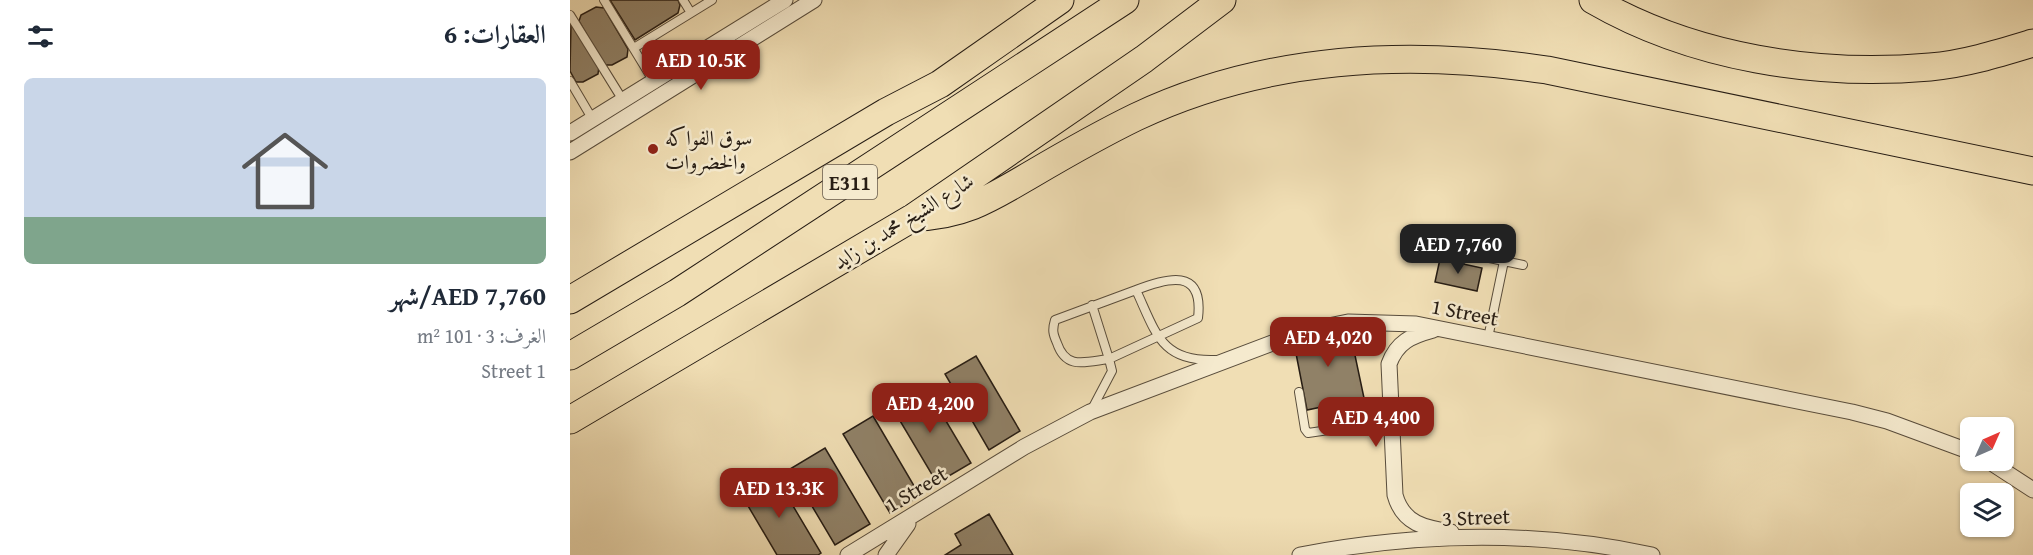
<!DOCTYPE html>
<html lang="ar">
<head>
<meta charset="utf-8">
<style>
  :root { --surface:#fff; --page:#f6f6f7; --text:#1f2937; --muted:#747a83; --accent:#8f2418 }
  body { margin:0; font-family:"Gentium Book Plus",Amiri,serif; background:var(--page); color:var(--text); direction:rtl; height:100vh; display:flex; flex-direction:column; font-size:22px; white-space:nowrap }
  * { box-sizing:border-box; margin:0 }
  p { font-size:20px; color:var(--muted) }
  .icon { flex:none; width:33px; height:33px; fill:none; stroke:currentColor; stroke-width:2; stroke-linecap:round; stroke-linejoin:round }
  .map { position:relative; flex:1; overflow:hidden; direction:ltr }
  .drawer { display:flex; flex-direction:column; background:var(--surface); width:570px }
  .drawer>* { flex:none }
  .needle { width:39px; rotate:45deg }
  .fabs { position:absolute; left:1390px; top:417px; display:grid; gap:12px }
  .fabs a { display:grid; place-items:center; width:54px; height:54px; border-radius:9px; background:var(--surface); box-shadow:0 2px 4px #0004; font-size:30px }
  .price { position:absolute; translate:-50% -51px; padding:0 14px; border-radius:12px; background:var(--accent); color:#fff; font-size:20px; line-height:39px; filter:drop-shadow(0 2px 3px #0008) }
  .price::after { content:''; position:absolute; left:50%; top:36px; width:18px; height:14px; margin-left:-9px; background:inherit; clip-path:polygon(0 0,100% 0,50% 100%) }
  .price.on { background:#222; color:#fff }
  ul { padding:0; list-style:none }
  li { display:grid; align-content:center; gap:12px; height:318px; padding:0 24px }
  li span { display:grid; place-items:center; height:186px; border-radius:9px; color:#555 }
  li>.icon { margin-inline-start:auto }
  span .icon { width:108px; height:108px; fill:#fffc; stroke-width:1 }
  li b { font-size:26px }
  h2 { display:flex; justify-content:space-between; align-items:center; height:72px; padding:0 24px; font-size:26px }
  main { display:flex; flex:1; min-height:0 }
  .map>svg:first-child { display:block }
  .building { fill:#908167; stroke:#271d14; stroke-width:1.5 }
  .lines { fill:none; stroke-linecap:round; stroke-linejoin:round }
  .service-casing { stroke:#594d3c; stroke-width:10 }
  .minor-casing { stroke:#594d3c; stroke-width:17 }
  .motorway-casing { stroke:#271d14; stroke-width:29 }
  .service { stroke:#f5eace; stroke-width:8 }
  .minor { stroke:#f5eace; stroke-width:15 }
  .motorway { stroke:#f0deb4; stroke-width:27 }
  .poi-dot { fill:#8f2418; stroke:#f5eace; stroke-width:2 }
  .labels { text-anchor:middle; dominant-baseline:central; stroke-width:5; stroke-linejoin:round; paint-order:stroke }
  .shield { fill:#f5eace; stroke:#655a4c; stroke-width:1.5 }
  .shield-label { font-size:20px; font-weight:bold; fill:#271d14 }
  .poi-label { font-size:21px; fill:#271d14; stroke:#f5eace; text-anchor:start }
  .street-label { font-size:21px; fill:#271d14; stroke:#f5eace }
</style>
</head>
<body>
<main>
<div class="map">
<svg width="1463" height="555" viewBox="0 0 1463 555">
  <rect width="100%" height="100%" fill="#f0deb4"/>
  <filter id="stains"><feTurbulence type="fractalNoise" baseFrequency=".00333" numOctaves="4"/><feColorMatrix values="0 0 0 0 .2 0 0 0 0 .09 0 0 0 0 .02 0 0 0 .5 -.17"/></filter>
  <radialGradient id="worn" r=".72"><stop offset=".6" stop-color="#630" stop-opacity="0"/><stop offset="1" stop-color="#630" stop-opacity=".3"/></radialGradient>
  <path class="building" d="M40,0H108L110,5L108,13L65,40Z
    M26,7L34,8L58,49L57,57L42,65H34L9,21L11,15Z
    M1,24L29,66L28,74L13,82H6L0,71Z
    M870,259L912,268L907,291L865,282Z
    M779,327L794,398L737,410L723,338Z
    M406,356L450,431L419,450L375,374Z
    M354,384L401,463L367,483L320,404Z
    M303,416L350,496L320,513L273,434Z
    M255,448L300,524L265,545L220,469Z
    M204,474L251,553L248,555H207L171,494Z
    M419,514L443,555H375L391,545L385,534Z"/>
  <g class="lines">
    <g class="service-casing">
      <path id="service" d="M34,0L84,82
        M113,0L121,13
        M0,15L54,102
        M64,48L142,0
        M0,81L23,120
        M910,256L953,265
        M522,305L539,359L628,318C634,267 597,278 566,290
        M918,338L934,261
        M729,392L735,429L738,433L821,421
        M522,409L542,371L539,359C515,362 496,370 487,343C483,334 482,330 485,320L566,290C586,333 591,362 645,360"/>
    </g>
    <g class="minor-casing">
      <path id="minor" d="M0,133L215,0
        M0,152L244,0
        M863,330C841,336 827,342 819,364L825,495C833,524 855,528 881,532
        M1417,460L1463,490
        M278,555L454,447L520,412L734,331L778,322L846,324L1282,412L1317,421L1401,452
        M316,555L338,524
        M730,555C847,533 966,530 1082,555"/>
    </g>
    <g class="motorway-casing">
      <path id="motorway" d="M1023,0C1123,58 1247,77 1360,67C1395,64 1430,53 1463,43
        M344,217C394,216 421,198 462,174C496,154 531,134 566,117C695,56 838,49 977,70L1463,171
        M0,300L316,112L370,84L490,0
        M0,356L107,293L555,0
        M0,420L344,217L574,59L652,0"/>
    </g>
    <use href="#service" class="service"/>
    <use href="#minor" class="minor"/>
    <use href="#motorway" class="motorway"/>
  </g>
  <circle class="poi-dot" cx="83" cy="149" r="6"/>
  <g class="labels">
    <rect class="shield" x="253" y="165" width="54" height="34" rx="4.5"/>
    <g class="shield-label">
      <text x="280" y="182">E311</text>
    </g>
    <g class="poi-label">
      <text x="95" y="137">سوق الفواكه<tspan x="95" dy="24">والخضروات</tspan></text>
    </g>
    <g class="street-label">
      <text transform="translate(333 221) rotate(-32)">شارع الشيخ محمد بن زايد</text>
      <text transform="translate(895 312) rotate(11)">1 Street</text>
      <text transform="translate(346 489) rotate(-31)">1 Street</text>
      <text transform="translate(906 517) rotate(-2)">3 Street</text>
    </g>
  </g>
  <rect width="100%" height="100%" filter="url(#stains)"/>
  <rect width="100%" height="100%" fill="url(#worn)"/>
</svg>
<div class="fabs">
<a><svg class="needle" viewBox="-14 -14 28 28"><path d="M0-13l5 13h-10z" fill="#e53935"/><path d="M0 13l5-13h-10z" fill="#747a83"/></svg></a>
<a><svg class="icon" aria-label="layers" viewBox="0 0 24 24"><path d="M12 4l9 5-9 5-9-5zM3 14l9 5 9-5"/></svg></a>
</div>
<b class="price" style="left:131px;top:91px">AED 10.5K</b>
<b class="price on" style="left:888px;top:275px">AED 7,760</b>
<b class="price" style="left:758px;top:368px">AED 4,020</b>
<b class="price" style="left:360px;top:434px">AED 4,200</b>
<b class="price" style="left:806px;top:448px">AED 4,400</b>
<b class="price" style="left:209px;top:519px">AED 13.3K</b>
</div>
<section class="drawer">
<h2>العقارات: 6<svg class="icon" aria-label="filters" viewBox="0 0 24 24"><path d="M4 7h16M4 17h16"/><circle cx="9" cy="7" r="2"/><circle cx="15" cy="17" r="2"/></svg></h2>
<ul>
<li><span style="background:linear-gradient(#c9d6e8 75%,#7fa58c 0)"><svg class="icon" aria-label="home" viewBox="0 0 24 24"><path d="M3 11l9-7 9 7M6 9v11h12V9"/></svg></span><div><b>AED 7,760/شهر</b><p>الغرف: 3 · 101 m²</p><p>1 Street</p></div></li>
</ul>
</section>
</main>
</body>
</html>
